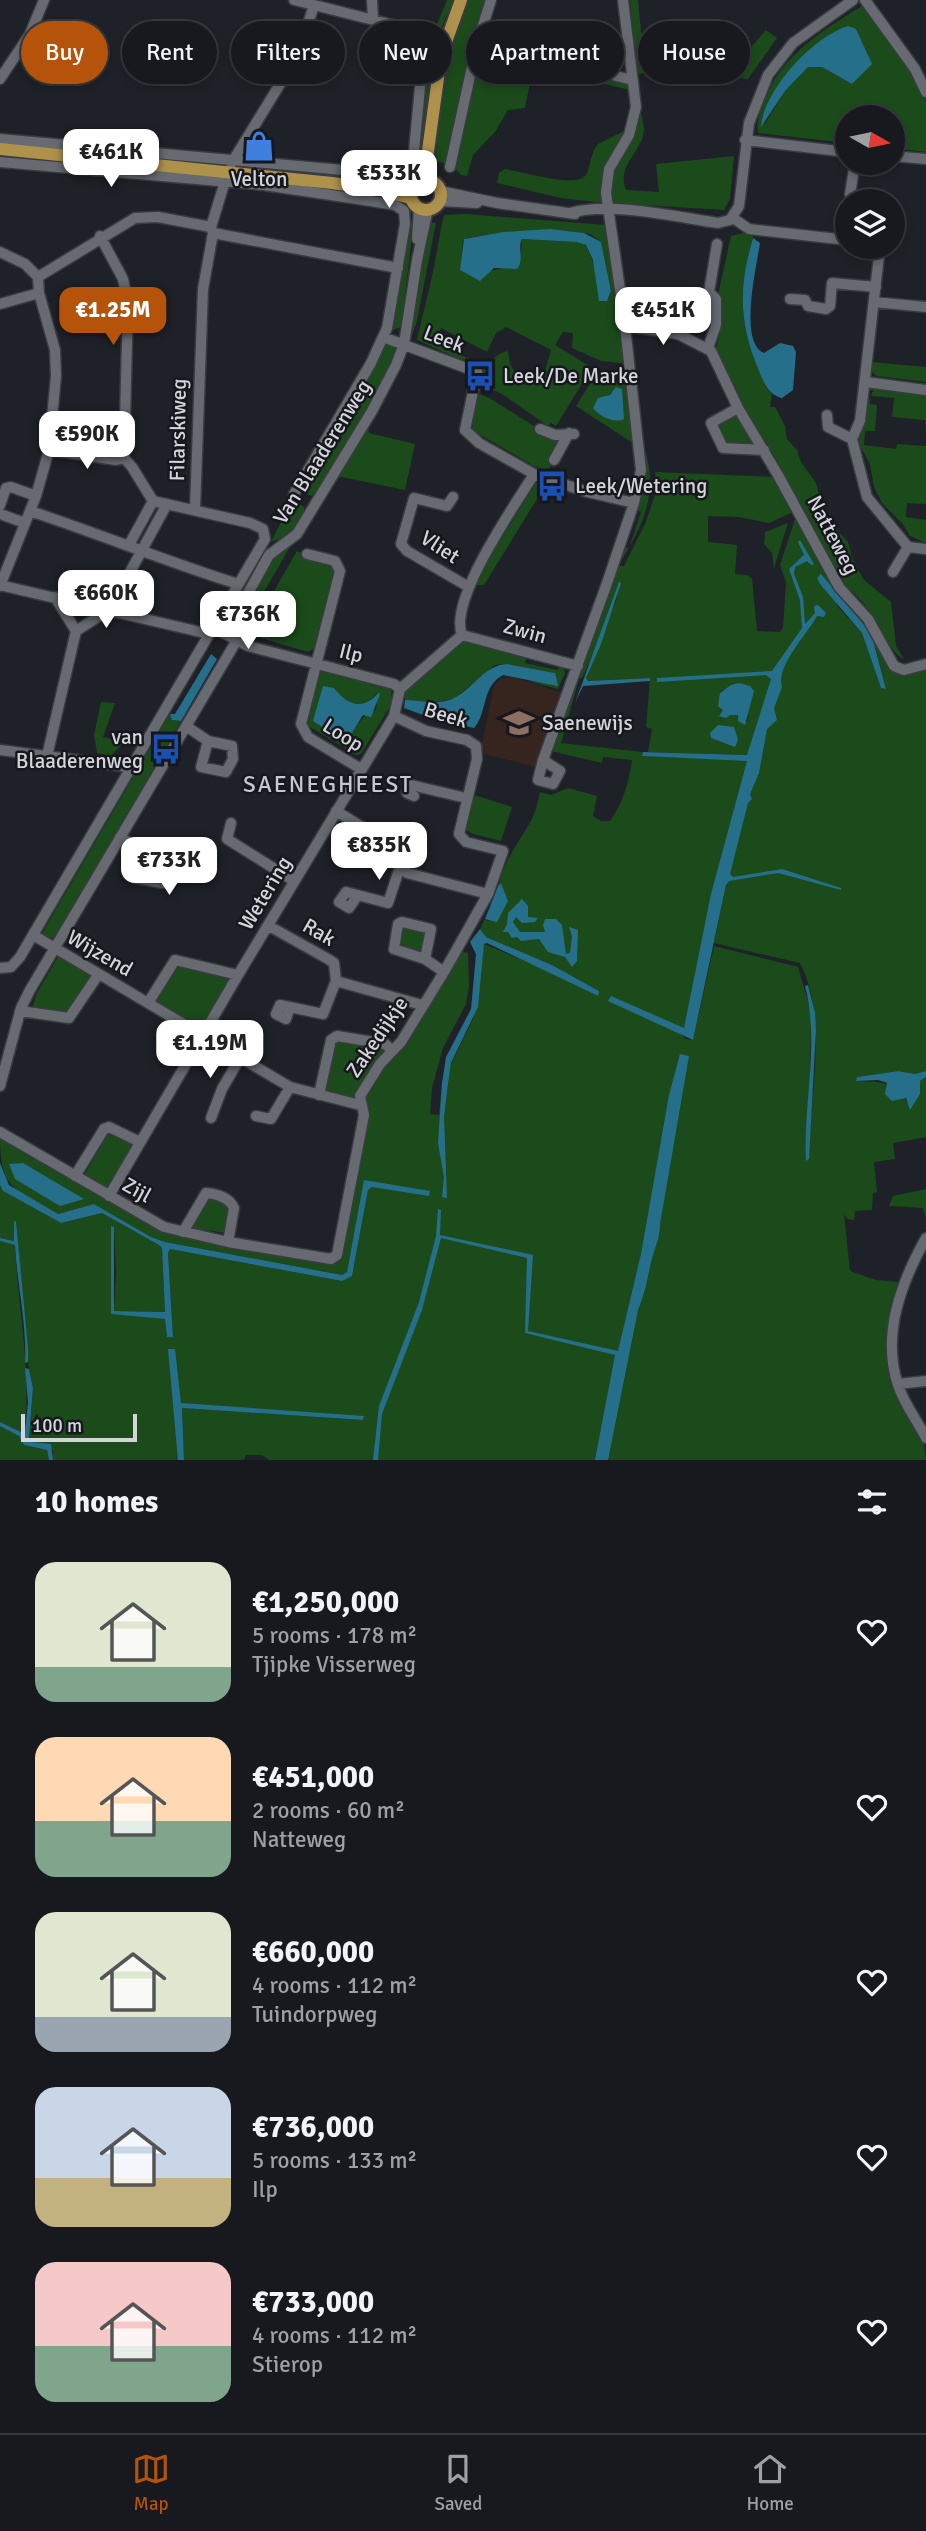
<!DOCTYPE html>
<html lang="en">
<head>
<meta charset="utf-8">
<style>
  :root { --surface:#17191e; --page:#202227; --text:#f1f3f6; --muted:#9ea0a4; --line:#36383c; --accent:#b45309 }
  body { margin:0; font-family:Signika,sans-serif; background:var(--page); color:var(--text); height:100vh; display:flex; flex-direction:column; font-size:26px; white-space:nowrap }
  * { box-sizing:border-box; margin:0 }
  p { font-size:23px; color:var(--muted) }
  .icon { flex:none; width:38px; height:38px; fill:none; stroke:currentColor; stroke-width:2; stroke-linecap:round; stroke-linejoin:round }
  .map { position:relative; height:1460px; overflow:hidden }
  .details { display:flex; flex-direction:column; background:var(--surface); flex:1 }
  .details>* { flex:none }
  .top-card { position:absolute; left:21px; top:21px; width:886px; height:63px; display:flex; gap:14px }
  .needle { width:46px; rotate:99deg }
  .fabs { position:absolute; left:835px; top:105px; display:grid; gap:14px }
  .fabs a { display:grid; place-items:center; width:70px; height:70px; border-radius:50%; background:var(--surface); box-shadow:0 4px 10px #0003,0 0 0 2px var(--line); font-size:35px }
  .scale { position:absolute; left:21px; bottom:18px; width:116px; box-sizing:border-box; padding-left:7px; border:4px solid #d4d5da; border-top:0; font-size:19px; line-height:24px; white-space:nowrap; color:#d4d5da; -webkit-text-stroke:5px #16181e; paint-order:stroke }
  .price { position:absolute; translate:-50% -60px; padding:0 16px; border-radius:14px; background:#fff; color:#222; font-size:23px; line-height:46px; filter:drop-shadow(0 2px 4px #0008) }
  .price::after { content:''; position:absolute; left:50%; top:42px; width:21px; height:16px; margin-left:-10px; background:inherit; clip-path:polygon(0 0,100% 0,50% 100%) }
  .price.on { background:var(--accent); color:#fff }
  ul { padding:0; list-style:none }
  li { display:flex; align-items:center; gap:21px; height:175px; padding:0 35px }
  li span { display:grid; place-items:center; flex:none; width:196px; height:140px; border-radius:21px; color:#555 }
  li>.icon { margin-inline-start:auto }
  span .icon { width:84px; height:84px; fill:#fffc; stroke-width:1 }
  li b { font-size:30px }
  h2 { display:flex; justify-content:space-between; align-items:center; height:84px; padding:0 35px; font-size:30px }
  .tag { padding:0 24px; border-radius:32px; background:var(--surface); box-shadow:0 4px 10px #0003,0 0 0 2px var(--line); font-size:24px; line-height:63px }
  .tag.on { background:var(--accent); color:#fff }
  .tab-bar { display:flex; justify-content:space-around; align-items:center; height:98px; border-top:2px solid var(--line); background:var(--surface); font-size:19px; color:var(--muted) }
  .tab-bar a { display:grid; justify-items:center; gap:4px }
  .tab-bar .on { color:var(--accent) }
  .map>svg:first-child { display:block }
  .education { fill:#36241f }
  .green { fill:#1b4b1a; fill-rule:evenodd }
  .water { fill:#266f8a }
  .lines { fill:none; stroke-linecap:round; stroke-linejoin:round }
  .minor-casing { stroke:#3a3b41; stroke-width:13 }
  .major-casing { stroke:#3a3b41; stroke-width:16 }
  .minor { stroke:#676a71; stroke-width:10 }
  .major { stroke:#ae914b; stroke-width:12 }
  .labels { text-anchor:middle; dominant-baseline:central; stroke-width:5; stroke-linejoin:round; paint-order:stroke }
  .poi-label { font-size:21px; fill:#d4d5da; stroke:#16181e; text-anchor:start }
  .street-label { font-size:21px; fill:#d4d5da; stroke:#16181e }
  .neighbourhood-label { font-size:23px; letter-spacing:2px; fill:#c5c8d0; stroke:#16181e }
</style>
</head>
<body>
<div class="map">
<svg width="926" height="1460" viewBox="0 0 926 1460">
  <rect width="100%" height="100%" fill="#1f2128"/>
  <path class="education" d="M513,677L562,693L536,767L480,753L494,686L500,679Z"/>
  <path class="green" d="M447,0H454C428,47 427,108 422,161L414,159L429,34H433Z
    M468,0H487L448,163L436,162C438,108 442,49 468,0Z
    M630,0H638L645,73L637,74Z
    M863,5L911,70L926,101V152L893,148L892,117H847V143L758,133C756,120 761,108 766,96C785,52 824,30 863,5ZM856,29L871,64L852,84L822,67H808L785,91L764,125C776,69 812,58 856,29Z
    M766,30L777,38L748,79L708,72L707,57L731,55L735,66Z
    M483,46L629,82L632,93L626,89L533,67L525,108L508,110L495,132L473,155L467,176L461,175L453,167Z
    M638,102C640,111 644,121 644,130C642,153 616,165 626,190L659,192L656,164L734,156L730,199L724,210L610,203L609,199L613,194L612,191L608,189L609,179Z
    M624,131C616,157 599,173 604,203L561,198L497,183L499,173L505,169C520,171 577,189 586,175C591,165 590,153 598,144Z
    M465,214L606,225L628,364L601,361L572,348L573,333L563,332L555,345L589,366L588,374L556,426L551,423L548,426L502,394L478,383C481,368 494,354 508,351L510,364L515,372L532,378L545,371L551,350L506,327L496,333L487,352L441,328L434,342L476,362L477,364L474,366L417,340L433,272L443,218L445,215ZM559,230L590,234L601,242L611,291L609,299L586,245L576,242L522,239L520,265L489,271L461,270L463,240L467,238L504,232Z
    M414,221L401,327L390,331L407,225Z
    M436,222L417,321L410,341L426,225Z
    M747,232L754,233C736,301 739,323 766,387L772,394L770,407H775L785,426L787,439L797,450L801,462L816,483L826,518L848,542L853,560L864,580L891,602L896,646L904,659C887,654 871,596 840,584L778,462L743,405L716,348L720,332L719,290L731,236Z
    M387,344L396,347L383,381L318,492L311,496L302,492L301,489Z
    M872,362L926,367V382L877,376L871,372Z
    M598,375L614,383L620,376L627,381L636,445L576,406L595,376Z
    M874,387L926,390V432L925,420L892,417L894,398L871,396L870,404L877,405L875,431H865L864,445L896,449L897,444L926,446V504L907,503L906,517L926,520V543L910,536L902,523L882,503L874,487L870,464L859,444L860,427Z
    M477,393L491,399L558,441L549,471L534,466L472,430Z
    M738,413L757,444L755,448L722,443L717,425Z
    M368,424L369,433L415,444L405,490L337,476Z
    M645,449C659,496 642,527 618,566H624L645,524L657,489L655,472L774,477L791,513L769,523L739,517L708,516V542L737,545L735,574L747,575L752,579L757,631L780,632L783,627L786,583L780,565L795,519L798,518L838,591L827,584L821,575L839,608L862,633L881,688H886L871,633L892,669L904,673L926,667V1071L915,1074L898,1071L857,1077L856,1081C882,1082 900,1081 910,1109L920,1094V1081L926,1077V1137L893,1143L895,1159L874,1162L877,1192L873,1193L872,1210L855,1211L854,1220L847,1219L844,1214L850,1271L876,1280L898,1282L892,1305L888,1353L924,1444L926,1460H269L262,1455H246L244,1460H184L182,1408L362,1420L363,1417L179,1405L182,1460H53V1451L29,1439L33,1388L28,1363L16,1222H14V1241L0,1238V1185L3,1191L61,1223L102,1213L159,1245L162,1248L165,1312L114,1311L116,1273L114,1227L111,1226V1313L165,1319L167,1337H173L168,1253L170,1249L342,1281L354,1266L368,1190L372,1187L365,1180L347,1272L342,1275L165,1242L151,1237L94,1204L58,1214C14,1188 0,1191 0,1135L167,1234L331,1264L339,1261L345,1248L367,1112L364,1099L460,951L468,953L469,987L466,1004L443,1048L432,1088L430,1114L439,1115L442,1083L473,1019L484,944L544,969L597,996L599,991L552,965L486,937L480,929L485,919L488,921L508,902L499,884C505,858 520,841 532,819C536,811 538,801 540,792L551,795L568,788L597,796L593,816L601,821H610C623,804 629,781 632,760L603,757L602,763L551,751L571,693L588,655L623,547L629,548L641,512L636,510L645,478ZM617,590V598L586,678L587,681L650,678L646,727L652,729L648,752L747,755V760L642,756L643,752L561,743L579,679L582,678L599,642ZM722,690L749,706L747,722L738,715H719L723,710L720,693ZM726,885L714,943L800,963C829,1019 809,1098 809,1159L811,1012L798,967L714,946L693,1040L686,1039L670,1024L684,1028Z
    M538,479L548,481L484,585H473Z
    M296,503L303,506L306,513C297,529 289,536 271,542L290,504Z
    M788,523L774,568L772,553L764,544L765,532Z
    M290,547L253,611C247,590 270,554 290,547Z
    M297,551L337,568L316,648L308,652L261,638L262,632L254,626Z
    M462,639H473L527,656L525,663L558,670L559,665L563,666L565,673L558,689L528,681L541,682L555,673L507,664L495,665L454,699L436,702L405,700V691Z
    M322,670L391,686L392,703L361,754L356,755L307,725L319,672ZM334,688C347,705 363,711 377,693L376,710C356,717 358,732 342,740L313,721Z
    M101,702L115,703L103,737L115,740L121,745L111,756L97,753L94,735Z
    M170,714L172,720L181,721L55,939L41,935Z
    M474,795L512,807L501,841L473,834L466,830Z
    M407,925L428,930L423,953L399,946L402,929Z
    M59,955L92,976L67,1016L32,1009L36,995Z
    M176,962L234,977L210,1019L201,1029L152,1001Z
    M336,1036L388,1049L355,1099L323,1092Z
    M110,1131L136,1144L111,1190L84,1175Z
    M926,1189V1219L923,1208L889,1206L893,1196Z
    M211,1198L230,1207L226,1233L192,1228L205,1200Z
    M0,1241L15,1245C18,1307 31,1368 25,1430L21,1432L0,1422Z
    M0,1426L19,1436L24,1445L47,1450L49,1460H0Z"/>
  <path class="water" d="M848,26L856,29L872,64L852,84L822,67H808L785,91L761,127C764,89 813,37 848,26Z
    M550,229L584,233L601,242L611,291L607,301H599L593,260L586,245L576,242L522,239C517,248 525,260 517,269L494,268L480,281L460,270L464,239L503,232Z
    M753,238L760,243C757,264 738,343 764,353L780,343L793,346L796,352L793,390L782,398C769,395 763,382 759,371C739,323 738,288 753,238Z
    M616,387L622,389L624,419C614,424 599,416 593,408L598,398L610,395Z
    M800,540L814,564L811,565L807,561L795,567L794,574L803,597L805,624L815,613L814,606L818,605L826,613L824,617L817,616C808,633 775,667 782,687L774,708L777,720L767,729L759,773L750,794L752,799L748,803L730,874L733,877L782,869L841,888V890L778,873L729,881L726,885L693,1040L608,1001L611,996L684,1028L711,894L747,761L642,756L643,752L747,755L771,679L766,675L657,682V678L772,671L802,628L800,600L789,569L804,555L798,542Z
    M821,574L871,633L886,689L881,688L862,633L820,584L817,578Z
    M619,582L621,583L601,644L586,678L588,681L650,678V681L583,686L575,703Z
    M211,654L217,659L181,721L172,720L170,714H175Z
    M507,664L555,673L558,686L503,675C481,687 488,712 474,728L437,720L404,708L405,700C420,700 442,706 456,697C474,687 485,665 507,664Z
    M739,683L750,686L754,691L745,725L738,721V715H730L726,718L719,716L723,710L718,706L720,693L731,685Z
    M323,686L334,688C347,705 363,711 378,693L380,694L371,717L363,715L350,736L342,740L313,721Z
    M718,725L734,727L738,740L735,747L711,738L710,733Z
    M501,883L508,901L497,922L485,919L499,884L500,885Z
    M522,899L528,906V917L538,918L535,922L522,923L516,917L513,922L520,932H545L543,925L545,919H556L562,925L566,954L570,953L572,936L569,927L578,930L577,961L572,967L565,957L548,952L539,939L521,941L517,937L512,938L508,932H503L507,924L508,913Z
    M480,929L486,937L552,965L599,991L598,996L487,943L484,944L478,1007L451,1063L448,1083L444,1117L447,1198L442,1197L444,1177L438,1143L442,1083L446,1057L471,1009L476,954L470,942Z
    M808,985L815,1013L816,1030L809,1159L806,1161C803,1102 820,1043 805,986Z
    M680,1054L689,1056L660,1224C660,1240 653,1251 650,1267C647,1282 644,1295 638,1310L608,1460H595L615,1355L525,1333L527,1258L441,1238L422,1310L382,1414L378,1460H373L379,1406L419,1302L436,1236L438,1209L441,1210L440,1235L533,1255L528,1331L618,1351L641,1254L669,1095Z
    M898,1071L915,1074L926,1071V1077L920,1081V1094L910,1110L906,1098L892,1101L885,1094L887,1083L878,1080L856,1081L857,1077Z
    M0,1163L9,1185L58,1214L94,1204L151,1237L165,1242L342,1275L347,1272L364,1180L430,1191L429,1196L372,1187L368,1190L352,1276L342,1281L170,1249L168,1253L173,1337H167L165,1319L111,1314V1226L114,1227V1311L165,1312L162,1248L159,1245L102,1213L61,1223L3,1191L0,1185Z
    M23,1163L84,1199L60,1206L15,1179L9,1164Z
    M16,1221L28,1348V1362L25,1363C27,1324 17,1284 15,1245L0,1241V1238L14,1241V1222Z
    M168,1349H175L181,1403L364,1416L363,1420L182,1408L184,1460H178Z
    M25,1368L29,1369L33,1388L29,1438L32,1442L51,1444L53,1460H49L47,1450L24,1445L19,1436L0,1426V1422L21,1432L25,1430L28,1402Z"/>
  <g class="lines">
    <g class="minor-casing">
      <path id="minor" d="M372,0L373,20
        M865,0L915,69L926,92
        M477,44L633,80
        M0,79L30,34L44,0
        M0,139L398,175L408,173L413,162L425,33L294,0
        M745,140L847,152
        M892,156L926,159
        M0,162L264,185L371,201L395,205L404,211L405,224L387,328L371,363L294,494
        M231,164L299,53L314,5
        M450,167L477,44L491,0
        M440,191L497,203L575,214
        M850,194L855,163
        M439,201L477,203
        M570,213C610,201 677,217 718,223L730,220L739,206L749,123L768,75L793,43L853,0
        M733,218L749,229L847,240
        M211,227L226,178
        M213,233L398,268
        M100,236L123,279L128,303L124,458
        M417,239L419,208
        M0,252L25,264L38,277
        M38,277L135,218L158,217L211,227
        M790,299L805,300L808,306L826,309L830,306L832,283L876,287
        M874,302L926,307
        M0,304L39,293
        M625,326L678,334L711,351L738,408L778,475L839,587L868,619L894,666L904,670L926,664
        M383,337L477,372L465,430L479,443L534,474L587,492L634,503
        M708,348L716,325V299L709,292L717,244
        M866,382L926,390
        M738,408L711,423L723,448L764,450
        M827,415L828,427L852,439
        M540,429L555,435L574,434
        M852,439L860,421L880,247
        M852,439L867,497L908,547L926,549
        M49,450L116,460L124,458
        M554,460L569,433
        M453,497L447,506L414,498L401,544L407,551L467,586
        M0,505L6,488L11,487L36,496
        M195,509L203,289L213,233L211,227
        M30,511C100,534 167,562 238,584
        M0,514L25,523
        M129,545L153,501
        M307,554L335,561L340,571L303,716L301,724L308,737L361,769
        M893,572L908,547
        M0,585L209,634
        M0,586L36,496L49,450L56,376L55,350L39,293L38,277
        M55,597L76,631
        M212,627L248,646L394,684L400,689
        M462,635L578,666
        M186,726L208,741L201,767L226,772L233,759L232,746L208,741
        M0,750L130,767
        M47,756L76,631L110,609L167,504
        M543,760L560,771L553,784L538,780L543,760L606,586L634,503L641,470L624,317L606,193L609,169L629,135L636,107L623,0
        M414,796L407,793L411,785L466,798
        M336,811L400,850V867L407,873L488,894
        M231,823L227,839L294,881
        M120,837L141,850L135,878L163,883L168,871L169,856L141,850
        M358,895L349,908L339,902L346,892L388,903L400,867
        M269,926L328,959L334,963L336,981L422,1005
        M33,935L290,1087L360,1105
        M425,959L431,929L402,922L398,924L394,949L425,959L444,972
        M0,968L11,967L20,957L265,539L263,529L250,523L153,501L132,467L124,458
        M148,1003L175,960L238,975
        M290,1007L286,1019L276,1014L280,1005L323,1014L336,981
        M20,1011L69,1018L98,975
        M0,1086L21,1008L30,990L237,640L244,623L245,599L269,555L297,534L372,411L396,365L404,344L417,260L428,209
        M319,1095L331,1040L337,1036L385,1044L392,1050
        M256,1116L271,1119L290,1087
        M211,1118L222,1089L240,1058
        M0,1132L164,1227L228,1242L331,1259L337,1255L364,1115L360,1096L380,1064L401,1042L444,972L488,894L503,851L466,842L459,834L477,759L476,746L467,740L426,731L394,716
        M75,1176L104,1129L109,1127L140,1142
        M109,1196L238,975L394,716L400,689L462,635C448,600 514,507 534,474
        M183,1232L206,1193C217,1194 229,1197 234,1208L228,1242
        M926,1238C902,1281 881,1334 898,1385C904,1404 917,1420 926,1438
        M898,1384L926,1381"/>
    </g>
    <g class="major-casing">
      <path id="major" d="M0,149L332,183L376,189L411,198
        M424,180L441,56L461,0
        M411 195a15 15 0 1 1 30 0a15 15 0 1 1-30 0Z"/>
    </g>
    <use href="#minor" class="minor"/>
    <use href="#major" class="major"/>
  </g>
  <defs>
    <g id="shop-bare" transform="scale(2.415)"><path d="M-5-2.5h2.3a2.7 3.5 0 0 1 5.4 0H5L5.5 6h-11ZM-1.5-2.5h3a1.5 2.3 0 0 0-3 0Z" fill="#3f7fe0" stroke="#16181e" stroke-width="2.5" paint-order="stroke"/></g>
    <g id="bus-bare" transform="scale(2.415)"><path d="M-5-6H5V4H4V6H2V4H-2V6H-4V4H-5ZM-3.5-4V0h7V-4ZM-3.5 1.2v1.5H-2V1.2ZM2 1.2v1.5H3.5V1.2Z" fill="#1a4fb4" stroke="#16181e" stroke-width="2.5" paint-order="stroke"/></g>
    <g id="school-bare" transform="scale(2.415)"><path d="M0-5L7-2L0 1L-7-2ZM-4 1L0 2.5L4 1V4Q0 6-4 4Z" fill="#8d6e63" stroke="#16181e" stroke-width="2.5" paint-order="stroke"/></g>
  </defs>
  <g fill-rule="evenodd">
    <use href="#shop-bare" x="259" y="146"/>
    <use href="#bus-bare" x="480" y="376"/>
    <use href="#bus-bare" x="552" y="486"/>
    <use href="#school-bare" x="519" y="723"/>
    <use href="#bus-bare" x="166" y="749"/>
  </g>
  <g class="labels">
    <g class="poi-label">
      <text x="259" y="179" text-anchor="middle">Velton</text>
      <text x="503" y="376">Leek/De Marke</text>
      <text x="575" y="486">Leek/Wetering</text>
      <text x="542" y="723">Saenewijs</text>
      <text x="143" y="737" text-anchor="end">van<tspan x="143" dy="24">Blaaderenweg</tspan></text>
    </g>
    <g class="street-label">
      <text transform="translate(444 339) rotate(21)">Leek</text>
      <text transform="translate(178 430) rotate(-89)">Filarskiweg</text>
      <text transform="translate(322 452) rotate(-58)">Van Blaaderenweg</text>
      <text transform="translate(833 535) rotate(62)">Natteweg</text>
      <text transform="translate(440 547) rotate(33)">Vliet</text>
      <text transform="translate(525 631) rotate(15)">Zwin</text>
      <text transform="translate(351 653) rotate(14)">Ilp</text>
      <text transform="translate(446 715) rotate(17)">Beek</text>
      <text transform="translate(343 735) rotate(32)">Loop</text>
      <text transform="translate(265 893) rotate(-59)">Wetering</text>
      <text transform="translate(319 932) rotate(30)">Rak</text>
      <text transform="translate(100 953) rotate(30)">Wijzend</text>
      <text transform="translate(377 1037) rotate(-56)">Zakedijkje</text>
      <text transform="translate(137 1190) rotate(29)">Zijl</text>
    </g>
    <g class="neighbourhood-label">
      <text x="328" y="784">SAENEGHEEST</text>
    </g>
  </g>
</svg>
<div class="fabs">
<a><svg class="needle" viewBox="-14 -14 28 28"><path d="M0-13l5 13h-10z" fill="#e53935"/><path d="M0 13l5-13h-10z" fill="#9ea0a4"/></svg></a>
<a><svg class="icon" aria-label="layers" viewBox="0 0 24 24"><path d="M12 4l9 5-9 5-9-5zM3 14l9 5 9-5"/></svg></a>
</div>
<div class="scale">100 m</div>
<b class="price" style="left:111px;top:189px">€461K</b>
<b class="price" style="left:389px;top:210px">€533K</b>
<b class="price on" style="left:113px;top:347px">€1.25M</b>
<b class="price" style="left:663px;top:347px">€451K</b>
<b class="price" style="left:87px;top:471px">€590K</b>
<b class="price" style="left:106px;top:630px">€660K</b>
<b class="price" style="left:248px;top:651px">€736K</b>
<b class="price" style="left:379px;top:882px">€835K</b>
<b class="price" style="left:169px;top:897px">€733K</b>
<b class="price" style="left:210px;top:1080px">€1.19M</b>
<div class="top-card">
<a class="tag on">Buy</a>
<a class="tag">Rent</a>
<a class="tag">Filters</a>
<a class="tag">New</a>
<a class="tag">Apartment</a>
<a class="tag">House</a>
</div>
</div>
<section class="details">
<h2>10 homes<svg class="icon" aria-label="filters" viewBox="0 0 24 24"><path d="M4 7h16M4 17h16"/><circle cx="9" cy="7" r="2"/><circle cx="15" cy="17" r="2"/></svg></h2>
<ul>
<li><span style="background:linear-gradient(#dfe7d0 75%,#7fa58c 0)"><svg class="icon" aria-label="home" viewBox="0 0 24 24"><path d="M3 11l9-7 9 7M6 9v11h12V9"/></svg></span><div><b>€1,250,000</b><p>5 rooms · 178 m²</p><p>Tjipke Visserweg</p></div><svg class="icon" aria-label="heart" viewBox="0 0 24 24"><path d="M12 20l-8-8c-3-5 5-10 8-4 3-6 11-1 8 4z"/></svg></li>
<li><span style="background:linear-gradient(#ffd9b3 60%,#7fa58c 0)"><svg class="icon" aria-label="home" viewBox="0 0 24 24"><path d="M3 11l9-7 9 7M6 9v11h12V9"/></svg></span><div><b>€451,000</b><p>2 rooms · 60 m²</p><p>Natteweg</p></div><svg class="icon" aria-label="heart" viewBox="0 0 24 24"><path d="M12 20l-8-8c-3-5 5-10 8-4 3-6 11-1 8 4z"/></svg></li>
<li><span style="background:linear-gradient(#dfe7d0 75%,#9aa5b1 0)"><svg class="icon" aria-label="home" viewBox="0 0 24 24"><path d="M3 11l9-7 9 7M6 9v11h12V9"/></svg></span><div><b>€660,000</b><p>4 rooms · 112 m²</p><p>Tuindorpweg</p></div><svg class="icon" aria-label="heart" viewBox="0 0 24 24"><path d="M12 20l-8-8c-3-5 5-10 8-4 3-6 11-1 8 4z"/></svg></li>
<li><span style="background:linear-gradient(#c9d6e8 65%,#c2b280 0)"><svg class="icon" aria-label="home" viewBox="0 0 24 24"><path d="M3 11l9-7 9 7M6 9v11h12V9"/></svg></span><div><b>€736,000</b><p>5 rooms · 133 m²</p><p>Ilp</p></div><svg class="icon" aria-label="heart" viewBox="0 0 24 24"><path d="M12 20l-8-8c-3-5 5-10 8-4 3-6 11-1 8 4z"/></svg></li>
<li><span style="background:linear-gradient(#f6c9c9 60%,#7fa58c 0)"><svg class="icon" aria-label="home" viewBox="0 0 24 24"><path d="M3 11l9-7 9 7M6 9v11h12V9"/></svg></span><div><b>€733,000</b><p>4 rooms · 112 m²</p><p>Stierop</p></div><svg class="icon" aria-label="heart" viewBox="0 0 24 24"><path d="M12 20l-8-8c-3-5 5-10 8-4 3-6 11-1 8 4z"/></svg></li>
</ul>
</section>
<nav class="tab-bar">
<a class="on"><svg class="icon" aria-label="map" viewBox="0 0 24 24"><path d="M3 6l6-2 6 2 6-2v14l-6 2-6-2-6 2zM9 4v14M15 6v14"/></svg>Map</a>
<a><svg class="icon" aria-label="saved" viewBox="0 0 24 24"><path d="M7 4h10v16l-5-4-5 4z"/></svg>Saved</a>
<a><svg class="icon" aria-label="home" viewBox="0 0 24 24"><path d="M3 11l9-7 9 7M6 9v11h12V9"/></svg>Home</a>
</nav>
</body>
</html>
